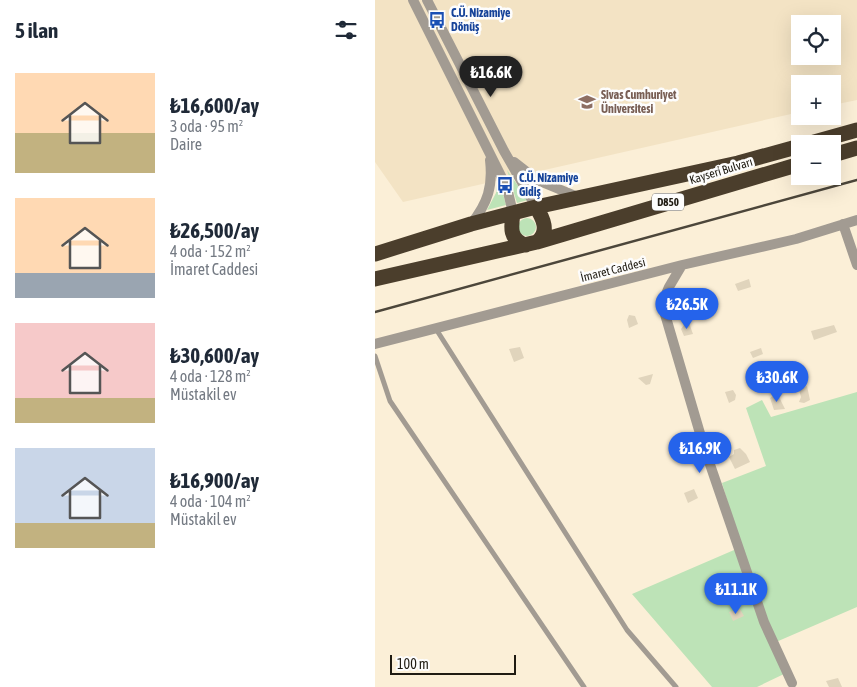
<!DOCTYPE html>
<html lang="tr">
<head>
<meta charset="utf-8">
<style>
  :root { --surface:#fff; --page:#f6f6f7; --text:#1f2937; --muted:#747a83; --accent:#2563eb }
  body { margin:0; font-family:"Asap Condensed",sans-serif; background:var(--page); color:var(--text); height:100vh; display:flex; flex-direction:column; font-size:19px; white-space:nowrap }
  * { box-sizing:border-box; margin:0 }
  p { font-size:16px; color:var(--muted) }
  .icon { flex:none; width:28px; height:28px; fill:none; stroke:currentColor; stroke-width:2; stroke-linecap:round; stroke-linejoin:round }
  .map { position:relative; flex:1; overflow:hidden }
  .side { display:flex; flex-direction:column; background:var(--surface); width:375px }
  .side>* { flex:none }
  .fabs { position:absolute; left:416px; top:15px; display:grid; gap:10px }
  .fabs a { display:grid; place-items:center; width:50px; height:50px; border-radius:0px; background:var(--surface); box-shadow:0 5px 20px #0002; font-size:25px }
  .scale { position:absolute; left:15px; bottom:12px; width:126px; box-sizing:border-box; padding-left:5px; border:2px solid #1f1b12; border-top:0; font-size:14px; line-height:18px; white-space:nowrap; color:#1f1b12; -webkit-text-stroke:4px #fdfdfd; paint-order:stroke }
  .price { position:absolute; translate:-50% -42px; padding:0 11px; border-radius:18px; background:var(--accent); color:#fff; font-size:16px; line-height:32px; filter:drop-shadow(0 1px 2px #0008) }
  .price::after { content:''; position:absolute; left:50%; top:30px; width:15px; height:11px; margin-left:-8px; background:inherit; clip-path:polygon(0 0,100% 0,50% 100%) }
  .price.active { background:#222; color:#fff }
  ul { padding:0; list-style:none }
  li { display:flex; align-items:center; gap:15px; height:125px; padding:0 15px }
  li span { display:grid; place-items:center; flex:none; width:140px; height:100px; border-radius:0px; color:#555 }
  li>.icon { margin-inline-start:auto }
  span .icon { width:60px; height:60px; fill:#fffc; stroke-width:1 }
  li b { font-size:21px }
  h2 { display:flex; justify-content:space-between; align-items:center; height:60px; padding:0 15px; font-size:21px }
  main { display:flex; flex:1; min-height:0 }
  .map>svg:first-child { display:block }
  .built { fill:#f3e3c4; fill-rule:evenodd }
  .green { fill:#bde3b7 }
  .building { fill:#e0d4bc }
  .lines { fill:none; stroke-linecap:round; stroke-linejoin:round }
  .lane { stroke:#a29b92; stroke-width:5 }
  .street { stroke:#a29b92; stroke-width:10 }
  .highway { stroke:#4b3e2c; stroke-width:15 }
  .rail { stroke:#4c463a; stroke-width:2.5 }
  .labels { text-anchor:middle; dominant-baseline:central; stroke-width:5; stroke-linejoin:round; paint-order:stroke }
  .shield { fill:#fdfdfd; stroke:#625f58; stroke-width:1 }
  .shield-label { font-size:11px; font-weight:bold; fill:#1f1b12 }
  .transit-label { font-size:12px; font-weight:bold; fill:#164399; stroke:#fdfdfd; text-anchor:start }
  .education-label { font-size:12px; font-weight:bold; fill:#785e54; stroke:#fdfdfd; text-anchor:start }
  .street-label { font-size:12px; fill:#1f1b12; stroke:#fdfdfd }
</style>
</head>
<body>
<main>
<section class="side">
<h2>5 ilan<svg class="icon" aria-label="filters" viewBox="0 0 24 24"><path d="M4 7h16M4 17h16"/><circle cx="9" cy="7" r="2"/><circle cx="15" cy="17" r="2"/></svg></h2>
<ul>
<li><span style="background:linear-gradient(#ffd9b3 60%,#c2b280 0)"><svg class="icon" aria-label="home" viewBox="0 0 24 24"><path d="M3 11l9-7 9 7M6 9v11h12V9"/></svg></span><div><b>₺16,600/ay</b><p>3 oda · 95 m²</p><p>Daire</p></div></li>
<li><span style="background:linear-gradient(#ffd9b3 75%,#9aa5b1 0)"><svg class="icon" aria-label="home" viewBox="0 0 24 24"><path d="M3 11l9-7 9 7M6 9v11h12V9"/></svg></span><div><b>₺26,500/ay</b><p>4 oda · 152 m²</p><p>İmaret Caddesi</p></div></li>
<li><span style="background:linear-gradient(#f6c9c9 75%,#c2b280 0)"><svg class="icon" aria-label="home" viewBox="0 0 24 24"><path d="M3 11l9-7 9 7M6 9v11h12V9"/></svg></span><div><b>₺30,600/ay</b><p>4 oda · 128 m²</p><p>Müstakil ev</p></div></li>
<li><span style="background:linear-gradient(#c9d6e8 75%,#c2b280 0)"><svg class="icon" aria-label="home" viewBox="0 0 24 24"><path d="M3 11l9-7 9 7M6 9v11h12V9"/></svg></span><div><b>₺16,900/ay</b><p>4 oda · 104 m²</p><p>Müstakil ev</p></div></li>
</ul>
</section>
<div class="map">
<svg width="482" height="687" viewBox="0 0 482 687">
  <rect width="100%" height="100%" fill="#fbefd7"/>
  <path class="built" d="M0,0H482V100L458,105V84H425V112L28,202L0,162ZM425,24H458V56H425Z"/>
  <path class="green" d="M132,170L153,200L142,203Z
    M123,176L131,205L112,210L121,193Z
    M143 227a9 9 0 1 1 18 0a9 9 0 1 1-18 0Z
    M482,392V607L401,642L409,674L382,687H337L257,594L366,547L347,483L391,466L371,408L387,400L396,417Z"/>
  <path class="building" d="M374,279L376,287L363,291L360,284Z
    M254,315L260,316L263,324L254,328L252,320Z
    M314,323L318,334L309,336L306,329L309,325Z
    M459,325L462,332L439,340L436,331Z
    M145,347L149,358L139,362L134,349Z
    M386,348L388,354L378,358L375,352Z
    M278,374L275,384L271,385L263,378Z
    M432,386L435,400L429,403L424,402L426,397L424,390Z
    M358,390L361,395L360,400L354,403L350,392Z
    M402,393L410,409L399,410L395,398Z
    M365,448L371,454L375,462L360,469L354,457L359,454V450Z
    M319,489L323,498L313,503L309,493Z
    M365,609L369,616L358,621L354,612Z
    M463,678L467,687H454L451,681Z"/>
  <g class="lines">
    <path class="lane" d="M61,329L252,630L301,687
      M0,356L15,401L209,687"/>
    <path class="street" d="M38,0L127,178L133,192L138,213
      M52,0L129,151L161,207
      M139,162L162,180L203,197
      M96,224C113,203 118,186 115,160
      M468,224L482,265
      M307,265L294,287L287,304L329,447L375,581L389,622L417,683
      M0,344L307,265L421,239L482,220"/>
    <path class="highway" d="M432,144L482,130
      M458,155L482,148
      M161,207C168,218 175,232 162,242
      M138,213C136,227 134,240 151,245
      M0,254L96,224L161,207L363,163L425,146
      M0,279L162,242L425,164"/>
    <path class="rail" d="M0,312L482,180"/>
  </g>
  <defs>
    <g id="bus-bare" transform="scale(1.35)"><path d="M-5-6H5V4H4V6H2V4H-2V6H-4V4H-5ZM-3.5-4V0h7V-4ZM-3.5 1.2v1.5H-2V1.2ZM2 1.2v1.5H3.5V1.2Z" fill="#1a4fb4" stroke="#fdfdfd" stroke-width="2.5" paint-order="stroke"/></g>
    <g id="university-bare" transform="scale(1.35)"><path d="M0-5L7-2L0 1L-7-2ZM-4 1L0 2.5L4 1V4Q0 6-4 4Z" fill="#8d6e63" stroke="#fdfdfd" stroke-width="2.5" paint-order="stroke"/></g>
  </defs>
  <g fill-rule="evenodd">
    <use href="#bus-bare" x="62" y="20"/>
    <use href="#university-bare" x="212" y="102"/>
    <use href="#bus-bare" x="130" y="185"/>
  </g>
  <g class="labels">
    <rect class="shield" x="277" y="193.5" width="32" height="17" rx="4"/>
    <g class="shield-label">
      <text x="293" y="202">D850</text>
    </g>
    <g class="transit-label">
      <text x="76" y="13">C.Ü. Nizamiye<tspan x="76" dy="14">Dönüş</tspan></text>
      <text x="144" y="178">C.Ü. Nizamiye<tspan x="144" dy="14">Gidiş</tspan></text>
    </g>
    <g class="education-label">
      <text x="226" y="95">Sivas Cumhuriyet<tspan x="226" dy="14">Üniversitesi</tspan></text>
    </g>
    <g class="street-label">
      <text transform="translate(346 171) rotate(-17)">Kayseri Bulvarı</text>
      <text transform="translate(238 270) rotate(-14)">İmaret Caddesi</text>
    </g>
  </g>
</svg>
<div class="fabs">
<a><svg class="icon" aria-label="locate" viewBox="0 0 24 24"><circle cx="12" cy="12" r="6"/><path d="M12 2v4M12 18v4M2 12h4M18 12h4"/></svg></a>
<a>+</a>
<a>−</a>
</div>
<div class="scale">100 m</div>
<b class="price active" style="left:116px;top:98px">₺16.6K</b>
<b class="price" style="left:312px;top:330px">₺26.5K</b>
<b class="price" style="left:402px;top:403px">₺30.6K</b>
<b class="price" style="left:325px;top:474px">₺16.9K</b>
<b class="price" style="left:361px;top:615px">₺11.1K</b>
</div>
</main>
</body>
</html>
